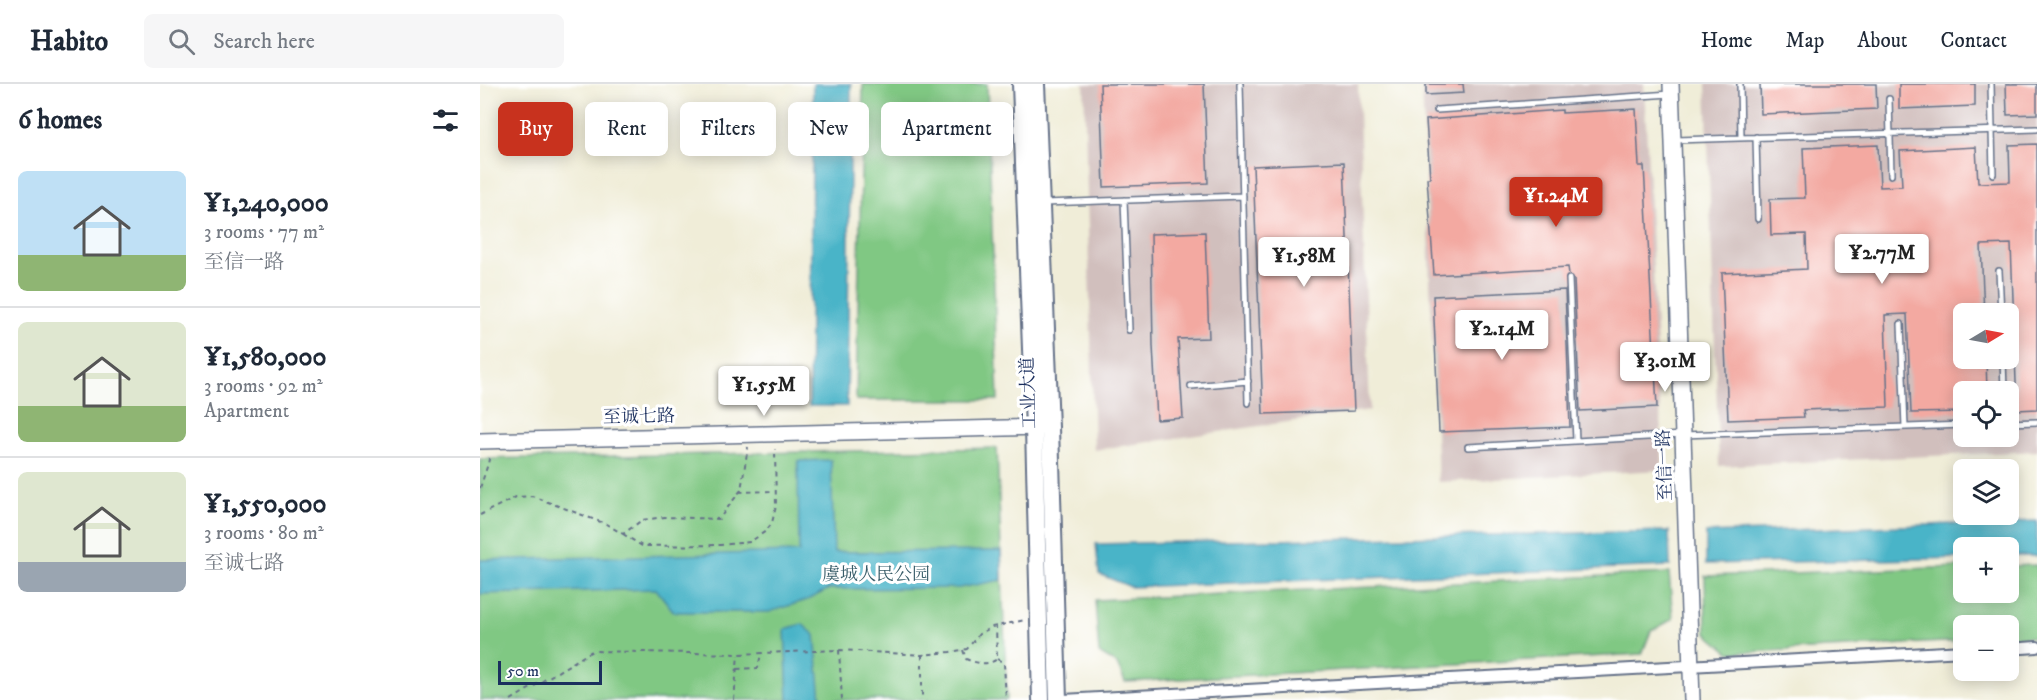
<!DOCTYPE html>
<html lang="en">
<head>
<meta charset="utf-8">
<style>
  :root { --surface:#fff; --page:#f6f6f7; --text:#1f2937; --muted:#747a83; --line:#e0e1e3; --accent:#c8321e }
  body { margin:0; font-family:"IM FELL DW Pica","Noto Serif SC",serif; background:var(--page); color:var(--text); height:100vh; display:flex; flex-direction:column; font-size:22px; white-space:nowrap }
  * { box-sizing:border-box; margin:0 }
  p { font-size:20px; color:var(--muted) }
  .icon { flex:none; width:33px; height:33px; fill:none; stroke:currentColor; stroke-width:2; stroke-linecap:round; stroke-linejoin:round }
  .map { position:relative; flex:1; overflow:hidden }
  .drawer { display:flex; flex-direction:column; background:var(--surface); width:480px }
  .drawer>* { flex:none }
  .top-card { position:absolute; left:18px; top:18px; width:570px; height:54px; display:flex; gap:12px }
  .needle { width:39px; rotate:80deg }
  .fabs { position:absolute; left:1473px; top:219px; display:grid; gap:12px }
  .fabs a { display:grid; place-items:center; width:66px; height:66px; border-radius:9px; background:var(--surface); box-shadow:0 3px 15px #0003; font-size:30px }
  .scale { position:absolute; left:18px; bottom:15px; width:104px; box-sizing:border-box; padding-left:6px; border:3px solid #1b2f5e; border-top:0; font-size:16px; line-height:21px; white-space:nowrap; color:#1b2f5e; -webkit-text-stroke:4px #fff; paint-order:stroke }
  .price { position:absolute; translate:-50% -51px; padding:0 14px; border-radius:6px; background:#fff; color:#222; font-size:20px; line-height:39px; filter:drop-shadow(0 2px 3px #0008) }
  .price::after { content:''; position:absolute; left:50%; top:36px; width:18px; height:14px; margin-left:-9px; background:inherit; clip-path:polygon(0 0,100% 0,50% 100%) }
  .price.current { background:var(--accent); color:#fff }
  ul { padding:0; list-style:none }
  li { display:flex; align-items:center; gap:18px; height:150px; padding:0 18px }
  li+li { border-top:2px solid var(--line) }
  li span { display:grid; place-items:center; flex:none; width:168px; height:120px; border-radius:9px; color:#555 }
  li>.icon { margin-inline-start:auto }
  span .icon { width:72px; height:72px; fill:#fffc; stroke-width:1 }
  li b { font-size:26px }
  h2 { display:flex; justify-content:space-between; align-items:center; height:72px; padding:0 18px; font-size:26px }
  .pill { padding:0 21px; border-radius:9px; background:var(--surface); box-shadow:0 3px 15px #0003; font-size:21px; line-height:54px }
  .pill.current { background:var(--accent); color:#fff }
  header { display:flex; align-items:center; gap:36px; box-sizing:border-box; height:84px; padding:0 30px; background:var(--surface); border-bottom:2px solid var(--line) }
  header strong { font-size:28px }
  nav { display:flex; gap:33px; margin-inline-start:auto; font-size:21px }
  .search { width:420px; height:54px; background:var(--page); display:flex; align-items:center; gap:15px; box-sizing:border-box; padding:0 21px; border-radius:9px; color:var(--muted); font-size:22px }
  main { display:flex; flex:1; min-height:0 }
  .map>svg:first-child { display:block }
  .industrial { fill:#d1bfbd; fill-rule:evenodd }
  .green { fill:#80c883; stroke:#4e7c70; stroke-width:1.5 }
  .water { fill:#4ab4c8; stroke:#327293; stroke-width:1.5 }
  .building { fill:#f3a9a1 }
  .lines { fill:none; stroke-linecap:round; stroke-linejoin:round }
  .lane-casing { stroke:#667289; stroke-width:8 }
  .street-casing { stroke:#667289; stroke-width:14 }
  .secondary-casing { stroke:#667289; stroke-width:18 }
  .primary-casing { stroke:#667289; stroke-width:20 }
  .path { stroke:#667289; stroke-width:2; stroke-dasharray:4.5 4.5; stroke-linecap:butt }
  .lane { stroke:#fff; stroke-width:5 }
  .street { stroke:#fff; stroke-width:10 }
  .secondary { stroke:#fff; stroke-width:15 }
  .primary { stroke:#fff; stroke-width:16 }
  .labels { text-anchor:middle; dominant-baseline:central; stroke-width:6; stroke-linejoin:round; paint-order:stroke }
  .street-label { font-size:18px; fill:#1b2f5e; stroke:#fff }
  .park-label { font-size:18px; fill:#395d69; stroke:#fff }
</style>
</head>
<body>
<header>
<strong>Habito</strong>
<div class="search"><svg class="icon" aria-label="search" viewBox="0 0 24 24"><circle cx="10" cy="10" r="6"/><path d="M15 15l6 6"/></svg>Search here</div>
<nav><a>Home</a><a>Map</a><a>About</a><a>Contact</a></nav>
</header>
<main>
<section class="drawer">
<h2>6 homes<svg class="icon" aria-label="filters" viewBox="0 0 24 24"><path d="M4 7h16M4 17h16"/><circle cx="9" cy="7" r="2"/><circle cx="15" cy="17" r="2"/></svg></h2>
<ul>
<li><span style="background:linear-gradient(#bfe0f5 70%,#8fb573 0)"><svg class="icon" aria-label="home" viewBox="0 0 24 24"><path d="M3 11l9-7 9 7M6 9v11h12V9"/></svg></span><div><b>¥1,240,000</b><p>3 rooms · 77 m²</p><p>至信一路</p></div></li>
<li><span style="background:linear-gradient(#dfe7d0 70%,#8fb573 0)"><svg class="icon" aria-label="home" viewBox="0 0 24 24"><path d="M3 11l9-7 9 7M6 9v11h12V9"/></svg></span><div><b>¥1,580,000</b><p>3 rooms · 92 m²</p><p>Apartment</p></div></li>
<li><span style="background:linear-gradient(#dfe7d0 75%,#9aa5b1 0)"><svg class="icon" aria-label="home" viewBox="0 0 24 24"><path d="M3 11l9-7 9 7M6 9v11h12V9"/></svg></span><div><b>¥1,550,000</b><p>3 rooms · 80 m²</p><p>至诚七路</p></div></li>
</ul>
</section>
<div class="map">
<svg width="1557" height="616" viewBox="0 0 1557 616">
  <rect width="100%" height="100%" fill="#fff"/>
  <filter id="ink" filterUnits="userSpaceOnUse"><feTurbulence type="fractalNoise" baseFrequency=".0167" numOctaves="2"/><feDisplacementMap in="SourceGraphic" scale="12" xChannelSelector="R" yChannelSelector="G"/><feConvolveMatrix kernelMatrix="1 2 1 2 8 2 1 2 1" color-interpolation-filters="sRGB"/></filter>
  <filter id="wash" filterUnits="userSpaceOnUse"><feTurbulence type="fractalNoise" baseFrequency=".008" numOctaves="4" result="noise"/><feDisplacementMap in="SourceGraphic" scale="24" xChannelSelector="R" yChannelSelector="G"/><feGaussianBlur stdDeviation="1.35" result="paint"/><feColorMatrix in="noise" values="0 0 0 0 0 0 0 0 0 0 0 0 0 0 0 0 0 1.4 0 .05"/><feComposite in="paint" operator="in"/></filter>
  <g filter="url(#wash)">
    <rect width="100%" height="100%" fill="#f0edd8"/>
    <path class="industrial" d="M604,0H878L890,326L614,366Z
      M942,0H1164L1183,386L958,398Z
      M1226,0H1557V367L1239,382ZM1484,230H1528V274H1484ZM1484,308H1528V352H1484Z"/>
    <path class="green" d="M383,0H507L518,316H376Z
      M517,364L527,616H0V375Z
      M1557,481V553L1529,554L1528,542H1484L1483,557L1250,569L1226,549L1225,492L1483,483L1484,508H1528L1529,482Z
      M1189,489L1193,535L1171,547L1162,570L645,598L637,580L619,569L615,516Z"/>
    <path class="water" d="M333,0H371L367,322H329Z
      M351,376L354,468L521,467L522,496L479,504L349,505L327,516L289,528H194L176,505L0,510V476L319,468L318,377Z
      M1557,437V472H1529L1528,464H1484L1483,474L1226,480V449Z
      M1189,447L1190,482L651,503L619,490L616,460Z
      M322,540L335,551L341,616H308L305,545Z"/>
    <g id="blocks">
      <path class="building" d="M620,0H724L728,99L624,103Z
        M946,0H983L984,9L946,11Z
        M1280,0H1396L1397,25L1281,30Z
        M1419,0H1495V22L1419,25Z
        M1526,0H1557V30L1527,31Z
        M1156,25L1159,82H1164L1177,323L1100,327L1094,195L1089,190L1088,183L954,191L947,94H950L946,36L1082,26V29Z
        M1557,60V325L1537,326L1531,160L1501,161L1504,230H1484V274H1506L1507,308H1484V328L1431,329L1427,230L1405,231L1408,323L1323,326L1324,333L1248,336L1242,189L1327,185L1326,150L1291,151L1290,115L1325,114L1323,64L1398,61L1400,103L1422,102L1420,67L1496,63L1498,99L1530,98L1529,61Z
        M864,78L874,327L783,330L773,82Z
        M725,148L729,254L698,255L703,334L677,336L673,262L671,150Z
        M1085,206L1090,343L959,348L953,212Z"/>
    </g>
  </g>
  <g filter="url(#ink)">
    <use href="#blocks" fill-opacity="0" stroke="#667289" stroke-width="1.5"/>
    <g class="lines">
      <g class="lane-casing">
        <path id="lane" d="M760,0L768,319
          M1260,0L1261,54
          M1511,0L1513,90
          M1409,15L1411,91
          M957,26L1190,10
          M1276,53L1278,135
          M1196,56L1557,45
          M644,116L649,246
          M564,119L763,112
          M1519,187L1521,230
          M1089,195L1096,357
          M1421,240L1425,343
          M1523,274L1524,308
          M711,302L768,297
          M1528,339L1557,338
          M988,363L1203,351L1484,341"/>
      </g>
      <g class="street-casing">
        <path id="street" d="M1528,565L1557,563
          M583,616L1484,567"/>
      </g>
      <g class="secondary-casing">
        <path id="secondary" d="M1191,0L1212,616
          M0,357L564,343"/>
      </g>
      <g class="primary-casing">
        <path id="primary" d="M541,0L554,344L561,616
          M556,0L570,343L578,616"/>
      </g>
      <path class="path" d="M0,404L8,380L10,370
        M259,408L295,407
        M0,431L36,413L52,412L126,440L143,450L162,436L185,433L239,435L261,406L268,363
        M143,450L162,462L240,461L270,458L286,447L292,439L296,422L295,365
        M359,566L362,616
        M483,566L486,575C495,579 508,582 517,575L516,542
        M442,571V616
        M517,575L524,579L526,616
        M257,585L278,584L281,570
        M31,616L112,567L258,570L359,566L442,571L470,568L487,565L499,550L512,543L545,536
        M254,616L258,571"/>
      <use href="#lane" class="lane"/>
      <use href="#street" class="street"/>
      <use href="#secondary" class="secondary"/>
      <use href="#primary" class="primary"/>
    </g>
  </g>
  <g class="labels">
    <g class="street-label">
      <text transform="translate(549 309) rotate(-92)">工业大道</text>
      <text transform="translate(159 333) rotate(-1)">至诚七路</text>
      <text transform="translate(1185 381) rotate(-92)">至信一路</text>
    </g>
    <g class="park-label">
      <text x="396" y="491">虞城人民公园</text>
    </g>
  </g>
</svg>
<div class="fabs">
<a><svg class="needle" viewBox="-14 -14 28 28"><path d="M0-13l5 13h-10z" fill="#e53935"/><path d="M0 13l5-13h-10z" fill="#747a83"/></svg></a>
<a><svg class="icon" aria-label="locate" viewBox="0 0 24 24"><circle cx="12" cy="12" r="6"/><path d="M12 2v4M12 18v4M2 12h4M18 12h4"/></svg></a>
<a><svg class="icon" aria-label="layers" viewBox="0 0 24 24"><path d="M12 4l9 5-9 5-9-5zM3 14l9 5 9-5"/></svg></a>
<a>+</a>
<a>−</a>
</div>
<div class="scale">50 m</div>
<b class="price current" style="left:1076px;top:144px">¥1.24M</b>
<b class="price" style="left:1402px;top:201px">¥2.77M</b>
<b class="price" style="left:824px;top:204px">¥1.58M</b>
<b class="price" style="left:1022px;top:277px">¥2.14M</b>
<b class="price" style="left:1185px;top:309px">¥3.01M</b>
<b class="price" style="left:284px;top:333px">¥1.55M</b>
<div class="top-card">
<a class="pill current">Buy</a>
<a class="pill">Rent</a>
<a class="pill">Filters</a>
<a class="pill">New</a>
<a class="pill">Apartment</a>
</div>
</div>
</main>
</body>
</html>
